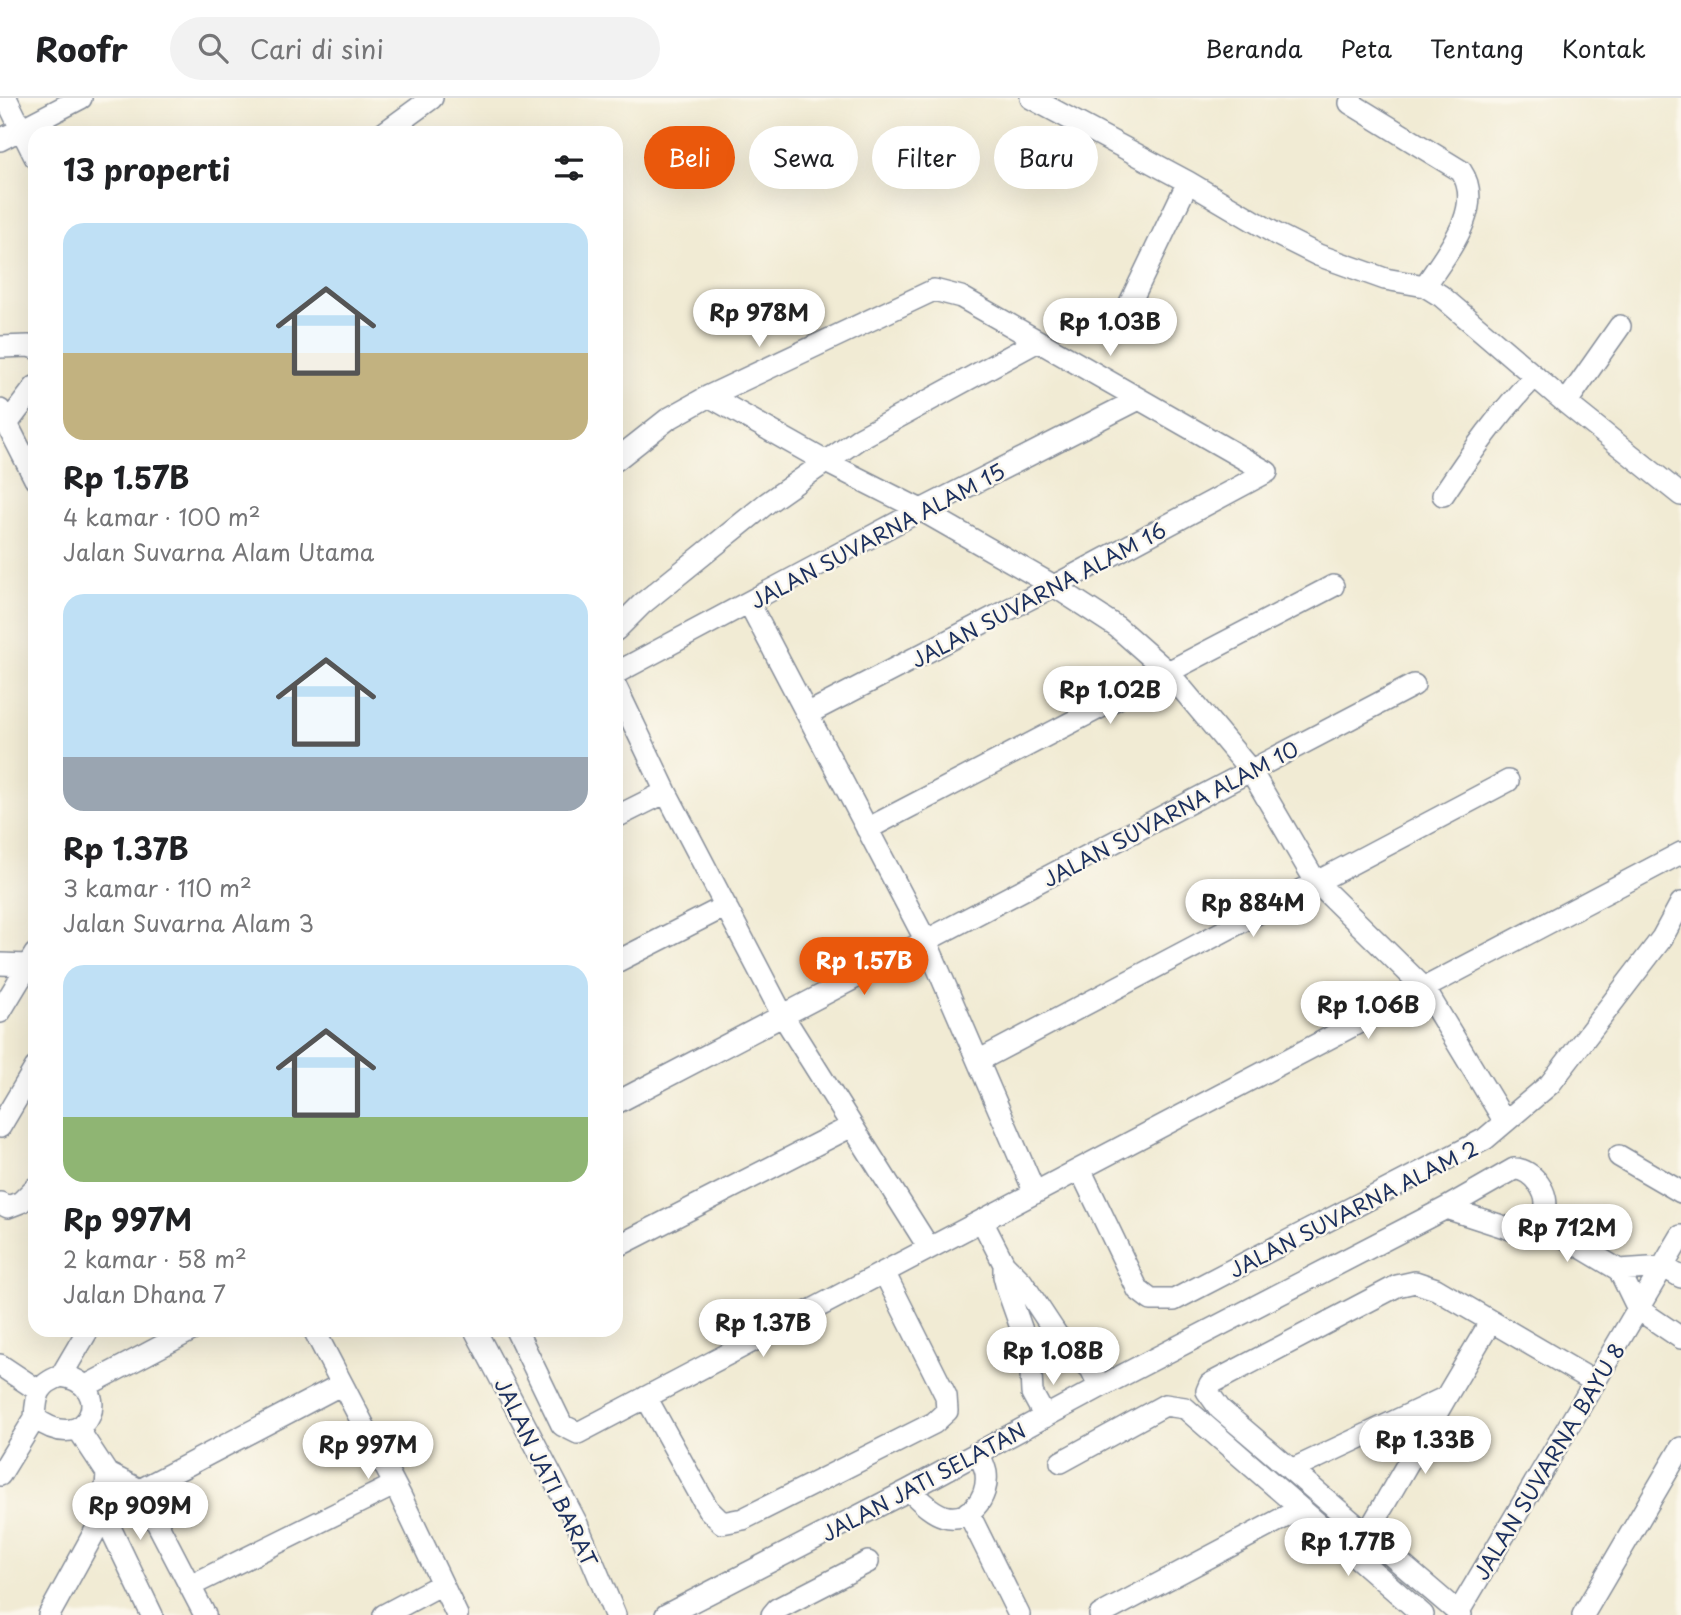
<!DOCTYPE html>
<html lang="id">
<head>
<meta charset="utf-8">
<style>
  :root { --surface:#fff; --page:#f2f2f2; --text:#202124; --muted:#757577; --line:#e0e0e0; --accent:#ea580c }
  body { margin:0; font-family:"Playpen Sans",sans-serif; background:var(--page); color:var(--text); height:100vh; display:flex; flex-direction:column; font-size:26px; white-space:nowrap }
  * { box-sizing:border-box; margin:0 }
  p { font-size:23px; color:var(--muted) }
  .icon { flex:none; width:38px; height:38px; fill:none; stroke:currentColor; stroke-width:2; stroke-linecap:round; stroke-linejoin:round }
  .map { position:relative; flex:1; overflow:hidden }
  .sheet { position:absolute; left:28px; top:28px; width:595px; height:1211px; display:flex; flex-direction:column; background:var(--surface); border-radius:21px; box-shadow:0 7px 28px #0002 }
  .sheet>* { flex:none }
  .banner { position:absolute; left:644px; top:28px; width:665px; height:63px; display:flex; gap:14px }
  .price { position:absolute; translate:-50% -60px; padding:0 16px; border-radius:24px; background:#fff; color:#222; font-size:23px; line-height:46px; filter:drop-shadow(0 2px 4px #0008) }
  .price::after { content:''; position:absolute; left:50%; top:42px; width:21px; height:16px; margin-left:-10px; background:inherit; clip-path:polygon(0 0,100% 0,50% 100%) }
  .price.current { background:var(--accent); color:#fff }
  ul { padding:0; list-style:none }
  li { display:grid; align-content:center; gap:14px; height:371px; padding:0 35px }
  li span { display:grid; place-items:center; height:217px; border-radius:21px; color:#555 }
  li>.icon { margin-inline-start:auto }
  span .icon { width:126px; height:126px; fill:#fffc; stroke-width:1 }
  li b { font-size:30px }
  h2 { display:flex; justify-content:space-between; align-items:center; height:84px; padding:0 35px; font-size:30px }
  .pill { padding:0 24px; border-radius:32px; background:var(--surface); box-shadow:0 7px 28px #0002; font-size:24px; line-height:63px }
  .pill.current { background:var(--accent); color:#fff }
  header { display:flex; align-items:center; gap:42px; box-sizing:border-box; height:98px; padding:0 35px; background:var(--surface); border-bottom:2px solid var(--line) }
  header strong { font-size:33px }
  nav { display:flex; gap:38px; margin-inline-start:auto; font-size:24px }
  .search { width:490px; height:63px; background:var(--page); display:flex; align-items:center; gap:18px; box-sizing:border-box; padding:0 24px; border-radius:38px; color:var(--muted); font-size:26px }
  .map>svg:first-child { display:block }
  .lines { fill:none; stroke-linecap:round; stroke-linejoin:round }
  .minor-casing { stroke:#868d99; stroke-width:24 }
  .minor { stroke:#fff; stroke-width:21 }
  .labels { text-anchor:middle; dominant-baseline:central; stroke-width:5; stroke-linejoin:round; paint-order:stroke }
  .street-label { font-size:21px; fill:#1b2f5e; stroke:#fbf7ec }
</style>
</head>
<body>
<header>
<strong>Roofr</strong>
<div class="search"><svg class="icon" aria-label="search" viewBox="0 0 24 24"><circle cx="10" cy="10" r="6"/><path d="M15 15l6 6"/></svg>Cari di sini</div>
<nav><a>Beranda</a><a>Peta</a><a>Tentang</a><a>Kontak</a></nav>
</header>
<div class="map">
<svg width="1681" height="1517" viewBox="0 0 1681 1517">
  <rect width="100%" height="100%" fill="#fbf7ec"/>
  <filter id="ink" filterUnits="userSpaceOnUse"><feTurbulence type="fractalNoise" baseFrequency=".0143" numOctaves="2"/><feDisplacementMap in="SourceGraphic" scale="14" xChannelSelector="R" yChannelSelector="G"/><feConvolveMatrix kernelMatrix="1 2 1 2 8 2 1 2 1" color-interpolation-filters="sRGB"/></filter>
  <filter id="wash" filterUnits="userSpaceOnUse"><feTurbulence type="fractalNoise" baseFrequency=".00686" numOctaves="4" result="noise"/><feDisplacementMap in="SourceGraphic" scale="28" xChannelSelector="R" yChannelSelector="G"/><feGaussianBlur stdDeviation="1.57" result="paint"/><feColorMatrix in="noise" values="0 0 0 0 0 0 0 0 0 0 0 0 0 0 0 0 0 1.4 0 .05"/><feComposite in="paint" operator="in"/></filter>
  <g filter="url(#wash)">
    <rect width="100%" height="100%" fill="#f1ebd4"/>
  </g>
  <g filter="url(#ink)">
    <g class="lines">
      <g class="minor-casing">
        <path id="minor" d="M6,0L35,59
          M1031,0L1188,84L1276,136L1318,157L1385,181L1425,188L1441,198L1566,305L1681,397
          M1350,5L1461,73C1486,110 1445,157 1425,188
          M384,35L432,0
          M0,42L81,0
          M1130,205L1188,84
          M0,249L29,248L35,250
          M709,298L826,364L921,412L1054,488L1117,529L1168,574L1251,673L1316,784L1424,890L1505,1024
          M1566,305L1620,228
          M0,312L35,381
          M7,326L35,289
          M616,362L668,321L709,298L934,192L961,199L1267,374
          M1443,397C1471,355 1500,314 1535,278
          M749,505L926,843L1035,1095
          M616,532L642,506L767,405L860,340L1038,243
          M616,575L921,412L1139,301
          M616,589L666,694L783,918L929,1150
          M807,616L1054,488L1267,374
          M616,719L666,694
          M867,731L1333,488
          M616,864L726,808
          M0,866L28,867
          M0,914L35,856
          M978,963L1508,683
          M616,1005L1414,587
          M0,1029L35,970
          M1619,1058L1681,1094
          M1080,1071L1138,1192L1151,1202H1174L1485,1041L1550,986L1662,840L1681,805
          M0,1105L8,1109L21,1104L35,1090
          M982,1123L1004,1166L1022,1184L1057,1237L1091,1271L1100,1289
          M1537,1123L1619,1172L1638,1211L1681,1240
          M616,1149L852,1028
          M1004,1166V1178L1007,1190L1030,1255L1032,1295L1045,1319
          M1619,1172L1664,1169L1681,1179
          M314,1232L400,1397L457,1517
          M475,1232L577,1426L615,1517
          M516,1232L562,1327L578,1335L1681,755
          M0,1267L39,1293
          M61,1278C117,1285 90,1362 35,1320C36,1297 38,1286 61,1278Z
          M61,1278L88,1232
          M86,1288L192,1232
          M646,1299L708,1411L722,1425L743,1421L934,1325L947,1313L946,1298L884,1174
          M78,1331L107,1375L140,1392L205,1517
          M1061,1364L1165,1307L1185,1310L1423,1517
          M1291,1372L1446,1299L1491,1223
          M107,1375L104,1417L152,1517
          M0,1377L35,1320
          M909,1392C919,1401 930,1414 944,1418C969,1425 989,1400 986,1375C985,1369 981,1361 979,1355
          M968,1414L1019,1517
          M1367,1436L1446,1299
          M190,1488L394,1387
          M1458,1515L1681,1138
          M49,1517L104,1417L140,1392L342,1286
          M384,1517L442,1486
          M666,1517L909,1392L1100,1289L1446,1110L1514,1071C1532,1070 1552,1097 1544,1115C1540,1125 1526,1129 1517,1133L1446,1110
          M772,1517L777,1511L868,1464
          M1100,1517L1300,1411
          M1461,1517L1220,1311L1207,1293L1210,1286L1397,1188L1415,1184L1436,1191L1595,1284
          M1583,1517L1681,1350"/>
      </g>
      <use href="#minor" class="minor"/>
    </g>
  </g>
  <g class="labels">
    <g class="street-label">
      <text transform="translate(877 437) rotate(-28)">JALAN SUVARNA ALAM 15</text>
      <text transform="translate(1038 496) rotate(-28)">JALAN SUVARNA ALAM 16</text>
      <text transform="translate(1170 715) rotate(-28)">JALAN SUVARNA ALAM 10</text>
      <text transform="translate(1353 1110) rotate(-27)">JALAN SUVARNA ALAM 2</text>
      <text transform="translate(1548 1363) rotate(-59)">JALAN SUVARNA BAYU 8</text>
      <text transform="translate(547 1374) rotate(64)">JALAN JATI BARAT</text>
      <text transform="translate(923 1383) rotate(-28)">JALAN JATI SELATAN</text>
    </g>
  </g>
</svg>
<b class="price" style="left:759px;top:251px">Rp 978M</b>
<b class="price" style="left:1110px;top:260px">Rp 1.03B</b>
<b class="price" style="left:1110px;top:628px">Rp 1.02B</b>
<b class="price" style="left:1253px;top:841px">Rp 884M</b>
<b class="price current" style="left:864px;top:899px">Rp 1.57B</b>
<b class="price" style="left:1368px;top:943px">Rp 1.06B</b>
<b class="price" style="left:1567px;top:1166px">Rp 712M</b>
<b class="price" style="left:763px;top:1261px">Rp 1.37B</b>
<b class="price" style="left:1053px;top:1289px">Rp 1.08B</b>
<b class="price" style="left:1425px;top:1378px">Rp 1.33B</b>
<b class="price" style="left:368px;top:1383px">Rp 997M</b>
<b class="price" style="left:140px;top:1444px">Rp 909M</b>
<b class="price" style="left:1348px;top:1480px">Rp 1.77B</b>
<div class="banner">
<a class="pill current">Beli</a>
<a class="pill">Sewa</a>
<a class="pill">Filter</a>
<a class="pill">Baru</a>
</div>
<section class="sheet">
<h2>13 properti<svg class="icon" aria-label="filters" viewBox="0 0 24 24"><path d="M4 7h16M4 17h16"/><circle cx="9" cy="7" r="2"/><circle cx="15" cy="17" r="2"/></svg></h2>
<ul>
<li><span style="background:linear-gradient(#bfe0f5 60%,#c2b280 0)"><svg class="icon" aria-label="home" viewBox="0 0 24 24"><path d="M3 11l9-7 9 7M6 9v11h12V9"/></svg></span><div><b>Rp 1.57B</b><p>4 kamar · 100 m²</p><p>Jalan Suvarna Alam Utama</p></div></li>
<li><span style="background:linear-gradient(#bfe0f5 75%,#9aa5b1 0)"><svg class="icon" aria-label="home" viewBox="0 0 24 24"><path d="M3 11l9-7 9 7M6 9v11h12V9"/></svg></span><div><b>Rp 1.37B</b><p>3 kamar · 110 m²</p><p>Jalan Suvarna Alam 3</p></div></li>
<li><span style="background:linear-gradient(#bfe0f5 70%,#8fb573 0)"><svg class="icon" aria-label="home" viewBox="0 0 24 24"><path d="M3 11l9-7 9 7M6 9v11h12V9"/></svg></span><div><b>Rp 997M</b><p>2 kamar · 58 m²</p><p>Jalan Dhana 7</p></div></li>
</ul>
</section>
</div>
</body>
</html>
